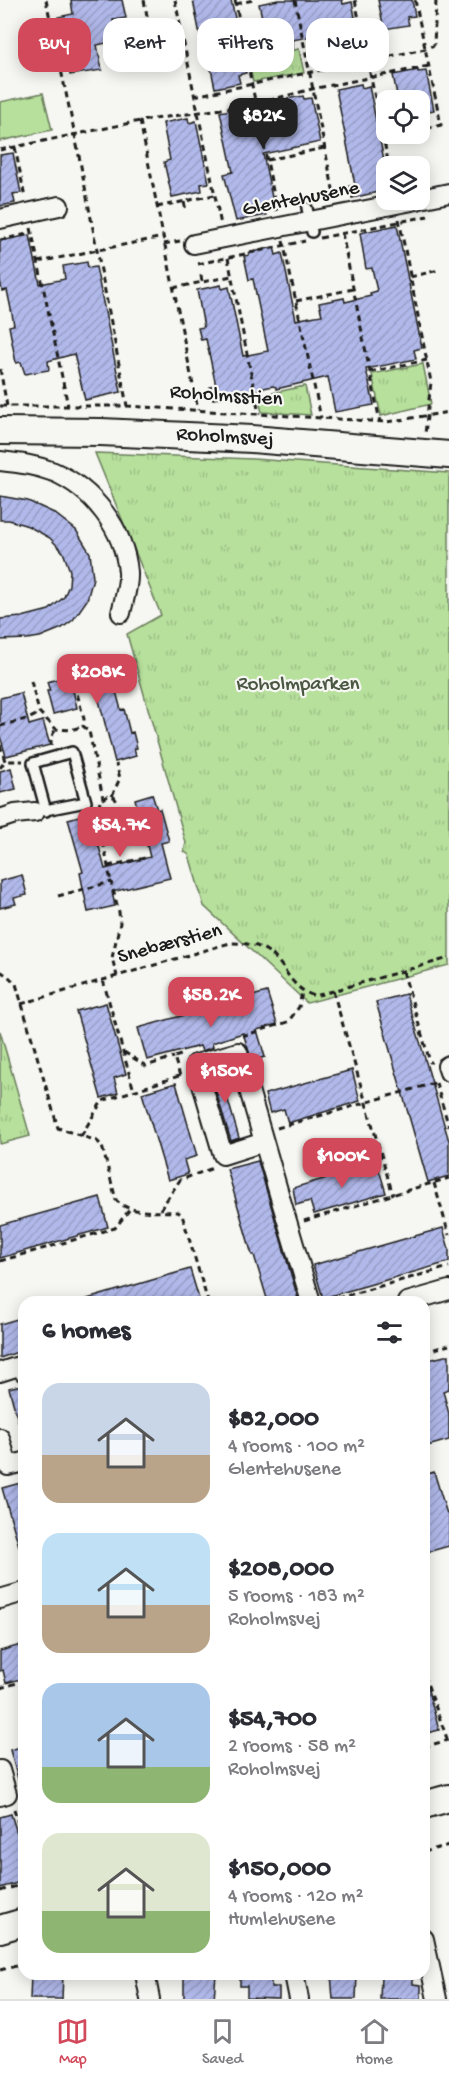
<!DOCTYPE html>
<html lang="en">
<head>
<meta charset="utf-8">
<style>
  :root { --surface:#fff; --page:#f7f7f7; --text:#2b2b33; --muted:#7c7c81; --line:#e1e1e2; --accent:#d1495b }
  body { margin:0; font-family:"Gochi Hand",sans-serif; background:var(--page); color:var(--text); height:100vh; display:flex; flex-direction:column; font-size:22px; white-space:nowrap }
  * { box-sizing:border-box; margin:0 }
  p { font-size:20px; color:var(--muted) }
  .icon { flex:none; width:33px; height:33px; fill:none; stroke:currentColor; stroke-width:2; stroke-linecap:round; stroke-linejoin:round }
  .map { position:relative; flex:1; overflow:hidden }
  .panel { position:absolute; left:18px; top:1296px; width:412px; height:684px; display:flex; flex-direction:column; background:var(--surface); border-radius:18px; box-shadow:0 3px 15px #0003 }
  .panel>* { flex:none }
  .top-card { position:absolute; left:18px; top:18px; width:414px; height:54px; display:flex; gap:12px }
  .fabs { position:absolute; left:376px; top:90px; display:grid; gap:12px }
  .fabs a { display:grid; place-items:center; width:54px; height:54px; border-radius:12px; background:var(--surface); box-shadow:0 3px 15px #0003; font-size:30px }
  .price { position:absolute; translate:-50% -51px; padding:0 14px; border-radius:12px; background:var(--accent); color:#fff; font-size:20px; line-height:39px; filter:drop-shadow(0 2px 3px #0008) }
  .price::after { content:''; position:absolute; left:50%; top:36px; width:18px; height:14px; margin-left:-9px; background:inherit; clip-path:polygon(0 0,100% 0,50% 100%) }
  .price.active { background:#222; color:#fff }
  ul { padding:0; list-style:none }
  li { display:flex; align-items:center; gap:18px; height:150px; padding:0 24px }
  li span { display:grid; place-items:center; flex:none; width:168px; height:120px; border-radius:18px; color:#555 }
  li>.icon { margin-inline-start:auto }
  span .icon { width:72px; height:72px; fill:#fffc; stroke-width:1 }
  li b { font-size:26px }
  h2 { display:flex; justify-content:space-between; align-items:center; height:72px; padding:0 24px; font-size:26px }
  .tag { padding:0 21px; border-radius:18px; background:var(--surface); box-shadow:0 3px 15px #0003; font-size:21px; line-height:54px }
  .tag.active { background:var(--accent); color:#fff }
  .dock { display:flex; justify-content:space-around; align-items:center; height:84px; border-top:2px solid var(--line); background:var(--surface); font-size:16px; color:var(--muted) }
  .dock a { display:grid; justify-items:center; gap:3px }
  .dock .active { color:var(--accent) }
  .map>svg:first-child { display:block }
  .grass { fill:url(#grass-tufts); stroke:#6a7e5c; stroke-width:1.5 }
  .garden { fill:#b7e09c; stroke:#6a7e5c; stroke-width:1.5 }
  .building { fill:url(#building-hatch); stroke:#1c1c1c; stroke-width:1.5 }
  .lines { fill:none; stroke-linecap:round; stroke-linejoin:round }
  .lane-casing { stroke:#1c1c1c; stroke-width:14 }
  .street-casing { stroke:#1c1c1c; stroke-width:22 }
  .secondary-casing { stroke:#1c1c1c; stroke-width:30 }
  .path { stroke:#1c1c1c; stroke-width:3; stroke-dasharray:6 4.5; stroke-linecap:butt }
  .lane { stroke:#f6f6f2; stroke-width:9 }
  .street { stroke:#f6f6f2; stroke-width:18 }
  .secondary { stroke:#f6f6f2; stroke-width:26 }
  .labels { text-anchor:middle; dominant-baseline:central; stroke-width:4.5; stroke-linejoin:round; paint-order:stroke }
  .street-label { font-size:21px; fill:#1c1c1c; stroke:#f6f6f2 }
  .park-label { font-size:21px; fill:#4a5742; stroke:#f6f6f2 }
</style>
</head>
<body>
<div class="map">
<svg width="449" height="1999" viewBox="0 0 449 1999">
  <defs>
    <pattern id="grass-tufts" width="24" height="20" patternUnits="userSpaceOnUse" patternTransform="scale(1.5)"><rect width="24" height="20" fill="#b7e09c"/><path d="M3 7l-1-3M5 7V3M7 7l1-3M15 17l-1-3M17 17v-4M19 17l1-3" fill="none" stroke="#9dc086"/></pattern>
    <pattern id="building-hatch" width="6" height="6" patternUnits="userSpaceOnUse" patternTransform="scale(1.5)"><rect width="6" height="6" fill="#b1b9ea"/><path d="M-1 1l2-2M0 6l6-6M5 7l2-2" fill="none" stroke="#989ec8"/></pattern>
  </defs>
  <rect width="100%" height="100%" fill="#f6f6f2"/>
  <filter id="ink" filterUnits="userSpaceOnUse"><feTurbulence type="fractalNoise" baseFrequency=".0167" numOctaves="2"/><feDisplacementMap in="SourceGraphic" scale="12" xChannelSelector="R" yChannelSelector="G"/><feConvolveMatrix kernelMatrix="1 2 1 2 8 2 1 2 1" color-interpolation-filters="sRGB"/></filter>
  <g filter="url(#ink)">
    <path class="grass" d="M299,49L304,73L253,82L248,60Z
      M423,364L431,404L381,416L372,374Z
      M305,386L311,415L262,412L258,396Z
      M95,453L253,459L449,473V965L307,1003L204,906L189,855L184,851L186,843L127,634L161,615Z
      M0,1031L30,1136L0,1144Z"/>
    <path class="garden" d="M43,93L52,130L0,141V102Z"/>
    <path class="building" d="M71,0H122L126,18L113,20L116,41L97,45L102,70L70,75L58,17L73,14Z
      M193,0H231L241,45L267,40L259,4L278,0H342L343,4L352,2L363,58L330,65L328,53H323L319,35L292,40L293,48L243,58L246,73L238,75L240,83L215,88L210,64L206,65Z
      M378,0H412L415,16L407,17L409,25L384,29Z
      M418,70V72L426,71L434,110L420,113V100H398L393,75Z
      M361,84L362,88L369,86L386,170L387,169V190L352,198L349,186L355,185L336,89Z
      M303,96L304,99L311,98L320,142L263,154L274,207L266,210L267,215L236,221L224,174L233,172L220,112L245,107L247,113L275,107L273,101Z
      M188,118L189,123L196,121L209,183L201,184L202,191L172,197L164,162L170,160L163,123Z
      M13,153L21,193L13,194L15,203L0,206V155Z
      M397,225L422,348L414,350L416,359L366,369L374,405L335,412L328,377L276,389V387L273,386L213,399L210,387L216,386L206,339L201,340L198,328L204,327L197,290L221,285L222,289L229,287L243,356L268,351L253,279L249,280L244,256L249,255V253L274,247L276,255L282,253L296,320L310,317L322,315L319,303L344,298L345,302L371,296L370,293L377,291L372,268L366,269L360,233Z
      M30,235L40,284L65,279L63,266L87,262L88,268L96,267L121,392L85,400L74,354L48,361L49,370L25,374L21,362L16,363L9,326L14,325L12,314L7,290L2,291L0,280V241Z
      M0,496L28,501L54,513L76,530L90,553L93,578L87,600L73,620L62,628L40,637L27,639L0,640V619L22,617L49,610L64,597L69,585L70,571L63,552L50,538L28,526L9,520H0Z
      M111,660L116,680H113L121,710L124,709L130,733L133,732L137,748L134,749L136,756L115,762L95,685L73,690L77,708L53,714L47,691H50L47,682L94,669L93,664Z
      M21,693L29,725L43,721L50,745L6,756L0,736V698Z
      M11,768L16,789L0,793V771Z
      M152,794L157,810L160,809L169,841L161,843L170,878L112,892L115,906L88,912L80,873L83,872L68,819L90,813L105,869L150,857L135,799Z
      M22,875L27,895L14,898L16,904L0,908V881Z
      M267,992L277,1024L257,1030L265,1057L252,1061L243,1033L212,1043L213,1047L202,1051L200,1046L147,1060L138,1028Z
      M406,994L449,1141V1176L428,1182L376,1002Z
      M106,1003L126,1074L114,1078L118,1093L101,1098L76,1011Z
      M219,1069L239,1138L231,1141L210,1072Z
      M352,1070L360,1101L288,1123L284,1109L270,1113L265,1094Z
      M176,1083L197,1156L184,1160L188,1174L168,1180L142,1093Z
      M258,1161L297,1295L299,1302H268L254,1255H252L227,1169Z
      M377,1163L386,1193L314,1214L310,1201L296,1205L293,1188Z
      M100,1197L108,1227L0,1258V1225Z
      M443,1228L449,1249V1262L323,1298L313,1265Z
      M190,1269L200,1302H88L87,1299Z
      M24,1317V1350L0,1358V1324Z
      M449,1355V1389L443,1391L449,1414V1440L424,1447V1361Z
      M21,1385L24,1396V1427L20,1428L9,1388Z
      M434,1472L447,1514H449V1546L424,1553V1475Z
      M24,1482V1552L21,1553L2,1488Z
      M24,1644V1678L6,1683L3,1670L0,1671V1651Z
      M424,1690H428L439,1730L424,1734Z
      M24,1746V1785L20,1786L10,1750Z
      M11,1814L24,1855V1881L0,1888V1817Z
      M31,1974L63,1975L62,1999H30Z
      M184,1974H216L214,1999H184Z
      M240,1974H271V1987H279V1999L247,1998V1986H240Z
      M331,1974H357L356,1999H333Z
      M389,1974H413V1984L421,1985V1999H380L381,1976H389Z"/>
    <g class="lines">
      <g class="lane-casing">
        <path id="lane" d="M307,208L312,232
          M35,812L86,802L72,752L33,763L46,811"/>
      </g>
      <g class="street-casing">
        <path id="street" d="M420,199L449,193
          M0,219L59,206
          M194,244L417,200
          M0,461C19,463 36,465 54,472C93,489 124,529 128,572C129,586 124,599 121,613
          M0,819L15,814L35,812
          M449,1065L447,1066L449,1072
          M264,1142L223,1155L196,1064L238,1052C262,1135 286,1219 311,1302
          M407,1302L449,1290
          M0,1372L22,1365L24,1372
          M0,1438L8,1466L24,1462
          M0,1599L24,1592
          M0,1770L7,1794L0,1796
          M424,1939L437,1999
          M145,1974L150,1999
          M294,1974L299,1999"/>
      </g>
      <g class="secondary-casing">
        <path id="secondary" d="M0,431L101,432L252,439L449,455
          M424,1805L449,1798
          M0,1929L24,1922"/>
      </g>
      <path class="path" d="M46,0L75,135L127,406
        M144,0L156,63
        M175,0L221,225
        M235,0L277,211
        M295,0L335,199
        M355,0L389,166
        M415,0L441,125L420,130
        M236,4L253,0
        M117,22L120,40L150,34
        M194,96L425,49L434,45L436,0
        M140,121L198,410
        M411,134L412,136
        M383,137L399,134
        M15,147L25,198
        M0,150L140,121L255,104L312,89L429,66
        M267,160L324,148
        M184,202L186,210
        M157,207L214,195
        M399,219L431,382L425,434
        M31,228L68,406
        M342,233L380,422
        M320,238L428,216
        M0,240L32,233
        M283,241L321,418
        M164,244L180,241
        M228,258L259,414
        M38,262L163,237
        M198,264L305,241
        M201,275L202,282
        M410,277L439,270
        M173,288L232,276
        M296,301L353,289
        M0,369L7,406
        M370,372L427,360
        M0,406H127L387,422L449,412
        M69,664L84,719L83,726L89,731L103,798
        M31,681L39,712L56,729L71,730L83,726
        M0,726L30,718L40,713
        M0,745L5,761H23
        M51,746V737L56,729
        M0,768L5,761
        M112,796L120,778L116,764
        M99,807L111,816
        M99,808L100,801L108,796L114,797C124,811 115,808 111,818C108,826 108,829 102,836L111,882
        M108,866L145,858
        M58,896L111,882L119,912L120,923L112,958L117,976
        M0,971L8,976L16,984L58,1128L97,1141L102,1146L116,1200C130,1215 159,1211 178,1212L182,1215L208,1302
        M403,971L430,1062H432
        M103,980L134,1091
        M333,991L393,1195
        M21,1004L230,943C243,943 256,944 267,951C286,963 288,988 315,996L449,958
        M242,1036L288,1022L299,1007L302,992
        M124,1052L146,1066L174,1057
        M180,1076L174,1057L184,1054
        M436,1083L449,1127
        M277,1128L438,1082
        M81,1136L102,1101L179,1076
        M434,1183L449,1235
        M160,1210L180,1180L213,1168
        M304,1221L449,1178
        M0,1261L115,1228L130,1209
        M327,1301L449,1267
        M424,1352L449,1345
        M424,1675L449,1744
        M0,1688L24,1681
        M424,1747L448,1740
        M14,1809L24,1844
        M424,1852L449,1845
        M0,1891L24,1884
        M0,1970L24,1964"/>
      <use href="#lane" class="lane"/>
      <use href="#street" class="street"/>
      <use href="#secondary" class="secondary"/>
    </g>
  </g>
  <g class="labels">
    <g class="street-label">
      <text transform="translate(301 200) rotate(-11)">Glentehusene</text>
      <text transform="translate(226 397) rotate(4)">Roholmsstien</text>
      <text transform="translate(225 438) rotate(3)">Roholmsvej</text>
      <text transform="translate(170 945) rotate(-15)">Snebærstien</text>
    </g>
    <g class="park-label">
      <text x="298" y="685">Roholmparken</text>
    </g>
  </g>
</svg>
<div class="fabs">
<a><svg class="icon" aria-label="locate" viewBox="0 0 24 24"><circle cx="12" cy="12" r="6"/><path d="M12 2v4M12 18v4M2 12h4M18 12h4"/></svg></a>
<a><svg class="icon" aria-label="layers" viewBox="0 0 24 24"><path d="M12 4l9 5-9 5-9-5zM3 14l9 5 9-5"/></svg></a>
</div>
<b class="price active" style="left:263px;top:149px">$82K</b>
<b class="price" style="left:97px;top:705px">$208K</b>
<b class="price" style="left:120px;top:858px">$54.7K</b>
<b class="price" style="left:211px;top:1028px">$58.2K</b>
<b class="price" style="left:225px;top:1104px">$150K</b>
<b class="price" style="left:342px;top:1189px">$100K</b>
<div class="top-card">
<a class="tag active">Buy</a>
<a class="tag">Rent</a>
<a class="tag">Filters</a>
<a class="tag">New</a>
</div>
<section class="panel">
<h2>6 homes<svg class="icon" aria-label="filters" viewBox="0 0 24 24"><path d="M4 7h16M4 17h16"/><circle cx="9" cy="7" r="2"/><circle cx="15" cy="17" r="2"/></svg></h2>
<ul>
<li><span style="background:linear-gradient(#c9d6e8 60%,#b9a48a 0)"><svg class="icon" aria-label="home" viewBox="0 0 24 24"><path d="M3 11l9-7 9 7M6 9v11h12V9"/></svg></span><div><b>$82,000</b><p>4 rooms · 100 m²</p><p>Glentehusene</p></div></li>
<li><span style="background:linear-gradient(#bfe0f5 60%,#b9a48a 0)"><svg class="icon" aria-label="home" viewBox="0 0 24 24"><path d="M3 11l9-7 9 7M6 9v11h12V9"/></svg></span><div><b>$208,000</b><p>5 rooms · 183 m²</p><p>Roholmsvej</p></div></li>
<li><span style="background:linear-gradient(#a9c7e8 70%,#8fb573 0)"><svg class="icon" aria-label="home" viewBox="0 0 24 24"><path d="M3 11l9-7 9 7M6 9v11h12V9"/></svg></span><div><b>$54,700</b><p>2 rooms · 58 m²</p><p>Roholmsvej</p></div></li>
<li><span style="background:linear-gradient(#dfe7d0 65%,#8fb573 0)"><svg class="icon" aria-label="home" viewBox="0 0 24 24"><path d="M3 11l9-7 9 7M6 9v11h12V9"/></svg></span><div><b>$150,000</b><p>4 rooms · 120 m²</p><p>Humlehusene</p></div></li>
</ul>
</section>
</div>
<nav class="dock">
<a class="active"><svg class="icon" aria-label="map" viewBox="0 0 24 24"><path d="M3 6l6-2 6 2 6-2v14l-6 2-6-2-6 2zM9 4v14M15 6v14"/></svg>Map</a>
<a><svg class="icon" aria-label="saved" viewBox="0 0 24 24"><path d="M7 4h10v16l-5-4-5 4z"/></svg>Saved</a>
<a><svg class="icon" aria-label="home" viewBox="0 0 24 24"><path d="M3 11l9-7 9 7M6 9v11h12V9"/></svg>Home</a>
</nav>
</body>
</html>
